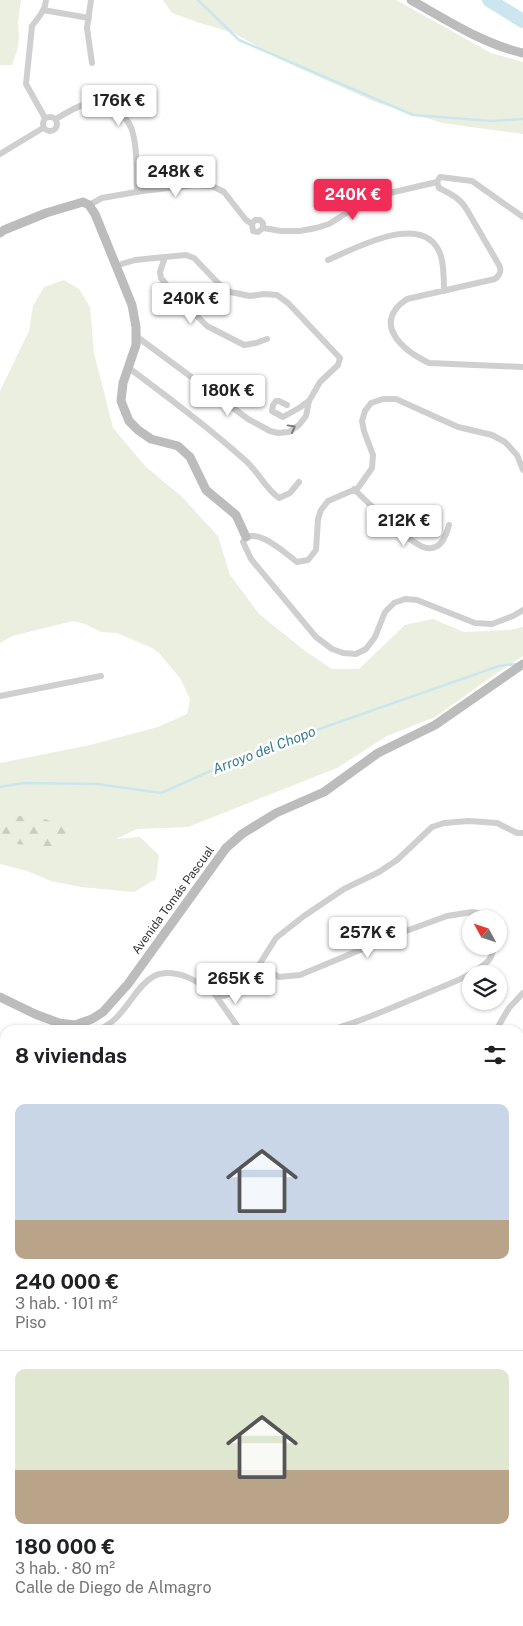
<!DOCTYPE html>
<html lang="es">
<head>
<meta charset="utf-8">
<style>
  :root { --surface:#fff; --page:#f6f6f6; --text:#202124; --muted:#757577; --line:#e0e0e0; --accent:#ef2d56 }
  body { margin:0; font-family:"Public Sans",sans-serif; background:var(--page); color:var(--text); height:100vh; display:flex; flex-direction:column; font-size:19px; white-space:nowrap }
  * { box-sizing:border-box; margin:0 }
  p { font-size:16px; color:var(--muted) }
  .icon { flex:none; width:28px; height:28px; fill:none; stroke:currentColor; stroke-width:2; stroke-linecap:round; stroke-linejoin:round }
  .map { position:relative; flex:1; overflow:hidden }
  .drawer { position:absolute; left:0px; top:1025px; width:524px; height:601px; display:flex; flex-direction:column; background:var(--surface); border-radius:15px 15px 0 0; box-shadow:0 1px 4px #0004 }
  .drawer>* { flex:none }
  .needle { width:32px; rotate:310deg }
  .fabs { position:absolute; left:462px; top:910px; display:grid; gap:10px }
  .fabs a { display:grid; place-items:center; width:45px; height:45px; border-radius:50%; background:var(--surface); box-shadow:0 1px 4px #0004; font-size:25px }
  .price { position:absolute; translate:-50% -42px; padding:0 11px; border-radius:5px; background:#fff; color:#222; font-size:16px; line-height:32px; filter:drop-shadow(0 1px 2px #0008) }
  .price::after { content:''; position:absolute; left:50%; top:30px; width:15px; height:11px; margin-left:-8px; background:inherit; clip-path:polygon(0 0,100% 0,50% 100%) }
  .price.active { background:var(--accent); color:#fff }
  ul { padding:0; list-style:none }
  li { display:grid; align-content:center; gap:10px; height:265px; padding:0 15px }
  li+li { border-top:1px solid var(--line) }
  li span { display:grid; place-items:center; height:155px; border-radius:10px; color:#555 }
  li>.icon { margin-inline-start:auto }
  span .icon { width:90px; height:90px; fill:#fffc; stroke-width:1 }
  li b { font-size:21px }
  h2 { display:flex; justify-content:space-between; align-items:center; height:60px; padding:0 15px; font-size:21px }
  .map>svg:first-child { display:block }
  .green { fill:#eaefdf }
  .forest { fill:url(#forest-firs) }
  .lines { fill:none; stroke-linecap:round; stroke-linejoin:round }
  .stream { stroke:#cbe6ef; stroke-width:2.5 }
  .river { stroke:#cbe6ef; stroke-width:14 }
  .street { stroke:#cfcfcf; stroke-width:6 }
  .secondary { stroke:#bcbcbc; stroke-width:9 }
  .primary { stroke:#aaa; stroke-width:10 }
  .oneway { stroke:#797979 }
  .labels { text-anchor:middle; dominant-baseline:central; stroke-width:5; stroke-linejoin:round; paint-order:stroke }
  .street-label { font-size:12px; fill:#323232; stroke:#fff }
  .water-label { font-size:14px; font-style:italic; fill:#377c93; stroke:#fff }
</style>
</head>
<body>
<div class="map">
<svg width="523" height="1626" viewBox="0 0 523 1626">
  <defs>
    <pattern id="forest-firs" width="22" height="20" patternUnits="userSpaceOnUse" patternTransform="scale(1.25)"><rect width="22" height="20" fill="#eaefdf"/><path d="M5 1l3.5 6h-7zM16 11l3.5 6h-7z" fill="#c9cdc0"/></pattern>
  </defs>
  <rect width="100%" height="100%" fill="#fff"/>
  <path class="green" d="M0,0H21L18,22L19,38L17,51L12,65H0Z
    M163,0H396L491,53L523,62V134L442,123L375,102L279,59L234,33L200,23L172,13Z
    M64,280L79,289L90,307L94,353L113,428L146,467L181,496L218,536L230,575L259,614L305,651L332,669H359L405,625L433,619L464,632L509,630L523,627V656L494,675L435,717L387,736L337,768L188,827L137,829L116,839L140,837L159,855L156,879L134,892L81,887L51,881L27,871L0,864V763L90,745L158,727L187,714L190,699L180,678L159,653L152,648L117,633L101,632L85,624L73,621L12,636L0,643V391L29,331L33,306L44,287Z"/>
  <path class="forest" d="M21,816L40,817L65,827L68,842L60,847L0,843V818Z
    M0,1503L5,1510V1610L0,1602Z
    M13,1621H82L85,1626H16Z"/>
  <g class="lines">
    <path class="stream" d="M198,0L239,40L413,115L492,121L523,119
      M0,787L23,783L97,784L161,793L251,753L499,666L517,664"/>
    <path class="river" d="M489,0L523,21"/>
    <path class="street" d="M91,0L87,28L92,63
      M43,10L89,18
      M43 124a7 7 0 1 1 14 0a7 7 0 1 1-14 0Z
      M45,118L26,84L32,26L41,14L45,6L46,0
      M56,119C77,106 101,91 122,114C127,120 132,126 133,134C138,152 136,173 137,192
      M0,154L43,128
      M89,205L102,198L142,191L195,185L212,186L224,192L246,220L252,224
      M523,217L472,181L440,177L437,182L439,188C451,194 460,198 467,210L499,265C502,271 500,275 495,279L407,299C371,323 402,350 429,363L523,367
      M263,228V223L260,220H255L252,224L253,231L258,232L263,228L281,231H300L316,228L329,224L367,200L377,196L437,182
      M165,257L160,272L161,278L170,289L207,326L244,345L256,343L267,339
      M328,260C356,248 426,209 441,256C444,267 444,280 444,291
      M115,266L135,260L165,257L186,255L194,258L219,284L230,292L250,296L264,294L277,295L288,303L340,358L338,365L320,382L309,401L299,408L283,417L272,411L273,405L276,401H279L287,405
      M136,336L248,419L270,431L278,433L289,432L299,425L306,416L309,401
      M129,368C169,398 209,428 246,461C258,472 267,490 279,498L290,493L299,482
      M523,470L517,455L505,442L492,435L458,427L396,399H383L371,403L365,411L362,421L364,431L373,455L372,468L358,488L328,501L321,510L318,519L316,550L308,560L297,562C286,554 253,523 243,542L251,559L316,637L332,649L343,653L356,654L366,649L375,637L385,612L394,603L405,599L417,600L475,623L492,624L513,616L523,610
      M354,489C366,501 413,547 427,548C441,550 446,536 449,525
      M0,696L101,676
      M259,965L279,977L300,975L406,931L447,916L472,912L483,914L491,919
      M214,993L240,1030
      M99,1030C104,1027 111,1023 115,1019C139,996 145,961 187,977C200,982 210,992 224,996L234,991L259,965L276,938L304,916L344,889L379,872L397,860L432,827L444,823L469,821L497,823L517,833H523
      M338,1030L340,1027C370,1018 398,1005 427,993C446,985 470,977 486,963C491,959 493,953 494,946
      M496,1030L509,1008L523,993
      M519,1070L523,1069
      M0,1171L5,1179
      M519,1352L523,1351
      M0,1452L5,1466
      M103,1621L107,1626
      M467,1621L469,1626
      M141,1626L143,1621
      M151,1626L153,1621
      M297,1626V1621"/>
    <path class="secondary" d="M411,0C447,20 483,44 523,53
      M0,233L4,230L46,213L83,202L89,205L95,214L132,305L136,327V345L123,383L121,401L129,421L138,430L151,439L178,446L190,457L206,490L236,515L246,537
      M0,997L35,1014L59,1023L75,1025L92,1019L103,1012L128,984L226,848L242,834L276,813L324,792L378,753L435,725L523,664"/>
    <path class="primary" d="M0,1622L2,1626"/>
  </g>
  <defs><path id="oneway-chevron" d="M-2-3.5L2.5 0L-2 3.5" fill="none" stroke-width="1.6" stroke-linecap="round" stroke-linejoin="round" transform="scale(1.25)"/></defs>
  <use class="oneway" href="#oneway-chevron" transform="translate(292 428) rotate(-29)"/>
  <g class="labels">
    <g class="street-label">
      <text transform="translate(173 900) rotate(-54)">Avenida Tomás Pascual</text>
    </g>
    <g class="water-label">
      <text transform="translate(264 750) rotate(-21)">Arroyo del Chopo</text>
    </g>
  </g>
</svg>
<div class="fabs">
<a><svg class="needle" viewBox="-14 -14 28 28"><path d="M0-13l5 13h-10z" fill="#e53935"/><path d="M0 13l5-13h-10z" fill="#757577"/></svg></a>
<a><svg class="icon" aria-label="layers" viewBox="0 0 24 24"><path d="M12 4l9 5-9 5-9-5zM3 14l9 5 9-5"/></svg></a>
</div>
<b class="price" style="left:119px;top:127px">176K €</b>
<b class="price" style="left:176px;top:198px">248K €</b>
<b class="price active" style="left:353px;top:221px">240K €</b>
<b class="price" style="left:191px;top:325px">240K €</b>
<b class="price" style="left:228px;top:417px">180K €</b>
<b class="price" style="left:404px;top:547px">212K €</b>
<b class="price" style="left:368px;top:959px">257K €</b>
<b class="price" style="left:236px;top:1005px">265K €</b>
<section class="drawer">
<h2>8 viviendas<svg class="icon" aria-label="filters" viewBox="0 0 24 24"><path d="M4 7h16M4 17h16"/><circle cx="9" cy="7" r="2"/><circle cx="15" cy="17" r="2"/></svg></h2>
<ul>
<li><span style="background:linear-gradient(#c9d6e8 75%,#b9a48a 0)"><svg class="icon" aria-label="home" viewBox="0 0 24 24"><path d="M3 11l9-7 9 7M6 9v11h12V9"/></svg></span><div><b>240 000 €</b><p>3 hab. · 101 m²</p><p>Piso</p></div></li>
<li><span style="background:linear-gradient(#dfe7d0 65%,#b9a48a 0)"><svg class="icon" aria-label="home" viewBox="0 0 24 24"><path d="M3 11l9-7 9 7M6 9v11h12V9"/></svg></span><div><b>180 000 €</b><p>3 hab. · 80 m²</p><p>Calle de Diego de Almagro</p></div></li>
</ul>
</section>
</div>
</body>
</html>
